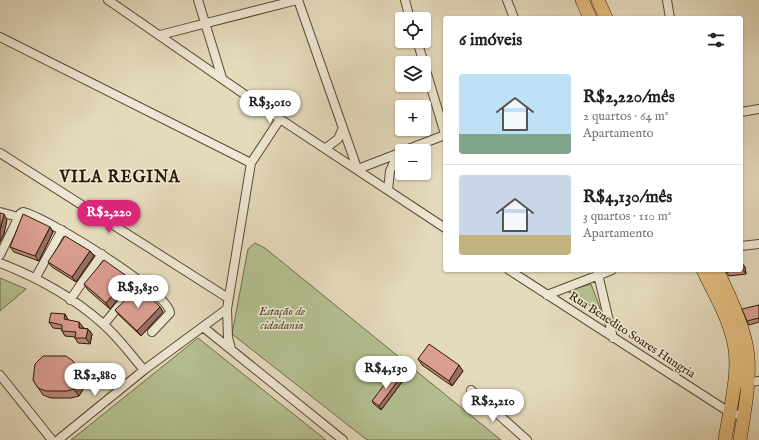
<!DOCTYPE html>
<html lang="pt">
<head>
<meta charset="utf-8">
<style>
  :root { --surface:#fff; --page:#f6f6f6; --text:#202124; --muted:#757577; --line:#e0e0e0; --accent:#db2777 }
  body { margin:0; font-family:"IM FELL English",serif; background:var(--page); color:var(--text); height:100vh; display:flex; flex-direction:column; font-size:15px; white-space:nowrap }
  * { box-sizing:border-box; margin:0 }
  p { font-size:13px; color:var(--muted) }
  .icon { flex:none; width:22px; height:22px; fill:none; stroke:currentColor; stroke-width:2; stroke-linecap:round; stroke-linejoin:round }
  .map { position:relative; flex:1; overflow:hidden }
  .sheet { position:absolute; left:443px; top:16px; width:300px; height:256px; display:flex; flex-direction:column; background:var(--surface); border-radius:4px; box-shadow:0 1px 3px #0004 }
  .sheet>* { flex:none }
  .fabs { position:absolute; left:395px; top:12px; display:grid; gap:8px }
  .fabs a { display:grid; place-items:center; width:36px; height:36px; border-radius:4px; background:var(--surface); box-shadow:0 1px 3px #0004; font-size:20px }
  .price { position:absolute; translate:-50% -34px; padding:0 9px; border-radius:14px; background:#fff; color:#222; font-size:13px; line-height:26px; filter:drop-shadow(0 1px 2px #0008) }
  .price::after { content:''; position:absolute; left:50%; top:24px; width:12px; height:9px; margin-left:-6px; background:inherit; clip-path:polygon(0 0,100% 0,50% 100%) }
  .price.on { background:var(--accent); color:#fff }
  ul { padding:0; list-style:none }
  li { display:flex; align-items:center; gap:12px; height:100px; padding:0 16px }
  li+li { border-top:1px solid var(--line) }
  li span { display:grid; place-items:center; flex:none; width:112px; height:80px; border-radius:4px; color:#555 }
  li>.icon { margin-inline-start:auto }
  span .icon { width:48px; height:48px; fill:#fffc; stroke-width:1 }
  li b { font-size:17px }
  h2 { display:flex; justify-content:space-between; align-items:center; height:48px; padding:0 16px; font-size:17px }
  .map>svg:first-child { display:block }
  .green { fill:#b4c091; stroke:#706c4a }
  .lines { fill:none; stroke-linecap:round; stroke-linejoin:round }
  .street-casing { stroke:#5b4931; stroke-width:10 }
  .primary-casing { stroke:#2d1903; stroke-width:14 }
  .street { stroke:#ede7d3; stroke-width:8 }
  .primary { stroke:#e2bd7e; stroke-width:13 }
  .wall { fill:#bc887e; stroke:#2d1903 }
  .shaded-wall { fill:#996f66; stroke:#2d1903 }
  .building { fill:#db9e92; stroke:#2d1903 }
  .labels { text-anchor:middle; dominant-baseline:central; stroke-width:3.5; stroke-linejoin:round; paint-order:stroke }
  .park-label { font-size:12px; font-style:italic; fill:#564b2e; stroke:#ede7d3 }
  .street-label { font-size:12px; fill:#2d1903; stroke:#ede7d3 }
  .district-label { font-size:16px; font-weight:bold; letter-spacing:1px; fill:#2d1903; stroke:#ede7d3 }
</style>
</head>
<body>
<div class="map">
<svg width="759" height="440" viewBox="0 0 759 440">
  <rect width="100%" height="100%" fill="#e4dabc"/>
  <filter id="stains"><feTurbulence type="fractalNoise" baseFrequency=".005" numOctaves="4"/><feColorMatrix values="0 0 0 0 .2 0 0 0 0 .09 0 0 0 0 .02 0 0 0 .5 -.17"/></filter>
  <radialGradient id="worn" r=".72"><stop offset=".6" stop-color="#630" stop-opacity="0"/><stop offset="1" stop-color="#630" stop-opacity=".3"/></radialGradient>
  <path class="green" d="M255,243L265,248L501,440H367L232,334L248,249Z
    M0,278L26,289L0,311Z
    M591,284L602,313L567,291Z
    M198,338L326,440H71Z"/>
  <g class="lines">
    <g class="street-casing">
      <path id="street" d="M108,0L280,119L445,228
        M198,0L222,78
        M298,0L357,168
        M405,0L410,19
        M507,0L514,18
        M667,0L670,18
        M160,35L297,0
        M0,37L251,163
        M417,41L424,63
        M424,64L445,134
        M741,112L759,109
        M326,148L338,139L343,128
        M403,151L445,135
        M0,153L228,298
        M358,169L402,152
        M388,190L390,171L398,153
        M0,212L18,217
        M741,246L759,244
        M0,255L20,214L23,212C46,217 170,293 170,313L152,332
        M0,263C36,277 74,298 103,324C118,337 131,355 144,370
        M509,270L729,412L743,417
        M597,270L613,338
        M36,277L62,230
        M547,295L612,270
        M70,300L102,254
        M104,324L140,281
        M203,327L343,440
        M231,349L228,337L227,309L251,163L280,119
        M0,375L52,440
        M734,384L759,381
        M471,390L527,440
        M58,440L144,370L227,309"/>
    </g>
    <g class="primary-casing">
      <path id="primary" d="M582,0L590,18
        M598,0L606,18
        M703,270C715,295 731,321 735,349C739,377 729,412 725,440
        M717,270C729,295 746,330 748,357C750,385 744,413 740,440"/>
    </g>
    <use href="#street" class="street"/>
    <use href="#primary" class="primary"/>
  </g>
  <path class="wall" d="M50,227L53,232L39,261L14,252L10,247Z
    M90,251L94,256L76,282L52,267L48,262Z
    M745,267L746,274L729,276L726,272Z
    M128,277L132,282L110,309L88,290L84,284Z
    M759,305V322L749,325L747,321Z
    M160,307L163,312L141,336L119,315L115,310Z
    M65,314L68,320L83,327V328L88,329L92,334L90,344L78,343L75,338V337L65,336L62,331V329L53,328L49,322Z
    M418,359L463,371L452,386L422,365Z
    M85,377V386L79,396L71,398H51L43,395L33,380Z
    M400,378L402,382L381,410L374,404L372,401Z"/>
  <path class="shaded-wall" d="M4,214L7,220L4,234L0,242V230Z
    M50,227L53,232L39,261L35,256Z
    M90,251L94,256L76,282L72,277Z
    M742,263L745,267L746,274L743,270Z
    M128,277L132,282L110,309L106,303Z
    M160,307L163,312L141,336L137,331Z
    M65,314L68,320V325L64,319Z
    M79,322L83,327V333L79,328Z
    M88,329L92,334L90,344L86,338Z
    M459,365L463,371L452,386L449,381Z
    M80,370L85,377V386L79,396L74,389Z
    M400,378L402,382L381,410L379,406Z"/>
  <path class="building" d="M0,213L4,214L0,230Z
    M23,214L50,227L35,256L10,247Z
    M65,236L90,251L72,277L48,262Z
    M104,260L128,277L106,303L84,284Z
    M741,263H742L743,270L726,272V270H741Z
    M140,286L160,307L137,331L115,310Z
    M759,305V318L747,321L742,309Z
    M51,313L65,314L64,319L79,322V328L88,329L86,338H75L76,332L62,331V325L49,322Z
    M429,344L459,365L449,381L418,359Z
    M43,356H66L73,361L80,370L81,379L74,389L67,391H46L38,388L33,380L35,364Z
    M393,373L400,378L379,406L372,401Z"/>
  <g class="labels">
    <g class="park-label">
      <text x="282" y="311">Estação de<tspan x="282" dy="14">cidadania</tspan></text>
    </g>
    <g class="street-label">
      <text transform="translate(632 335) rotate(33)">Rua Benedito Soares Hungria</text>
    </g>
    <g class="district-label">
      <text x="120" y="178">VILA REGINA</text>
    </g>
  </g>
  <rect width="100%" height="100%" filter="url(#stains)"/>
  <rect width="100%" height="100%" fill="url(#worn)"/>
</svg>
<div class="fabs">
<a><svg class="icon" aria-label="locate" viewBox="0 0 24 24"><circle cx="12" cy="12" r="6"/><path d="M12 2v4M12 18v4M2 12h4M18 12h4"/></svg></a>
<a><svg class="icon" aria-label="layers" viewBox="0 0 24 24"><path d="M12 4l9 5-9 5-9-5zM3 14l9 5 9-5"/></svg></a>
<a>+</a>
<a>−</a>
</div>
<b class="price" style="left:270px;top:124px">R$3,010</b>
<b class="price on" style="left:109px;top:234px">R$2,220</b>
<b class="price" style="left:138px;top:309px">R$3,830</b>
<b class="price" style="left:386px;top:390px">R$4,130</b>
<b class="price" style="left:95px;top:397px">R$2,880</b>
<b class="price" style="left:493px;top:423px">R$2,210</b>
<section class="sheet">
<h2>6 imóveis<svg class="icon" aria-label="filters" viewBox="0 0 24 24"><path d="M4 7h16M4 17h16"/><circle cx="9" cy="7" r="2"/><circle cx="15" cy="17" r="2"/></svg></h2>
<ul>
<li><span style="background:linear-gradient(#bfe0f5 75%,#7fa58c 0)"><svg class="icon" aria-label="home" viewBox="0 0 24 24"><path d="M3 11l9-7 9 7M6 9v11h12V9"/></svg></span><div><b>R$2,220/mês</b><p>2 quartos · 64 m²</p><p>Apartamento</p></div></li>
<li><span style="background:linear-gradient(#c9d6e8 75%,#c2b280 0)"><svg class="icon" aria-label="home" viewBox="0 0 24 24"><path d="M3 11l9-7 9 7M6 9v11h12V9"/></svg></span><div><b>R$4,130/mês</b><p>3 quartos · 110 m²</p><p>Apartamento</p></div></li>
</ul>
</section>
</div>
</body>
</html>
